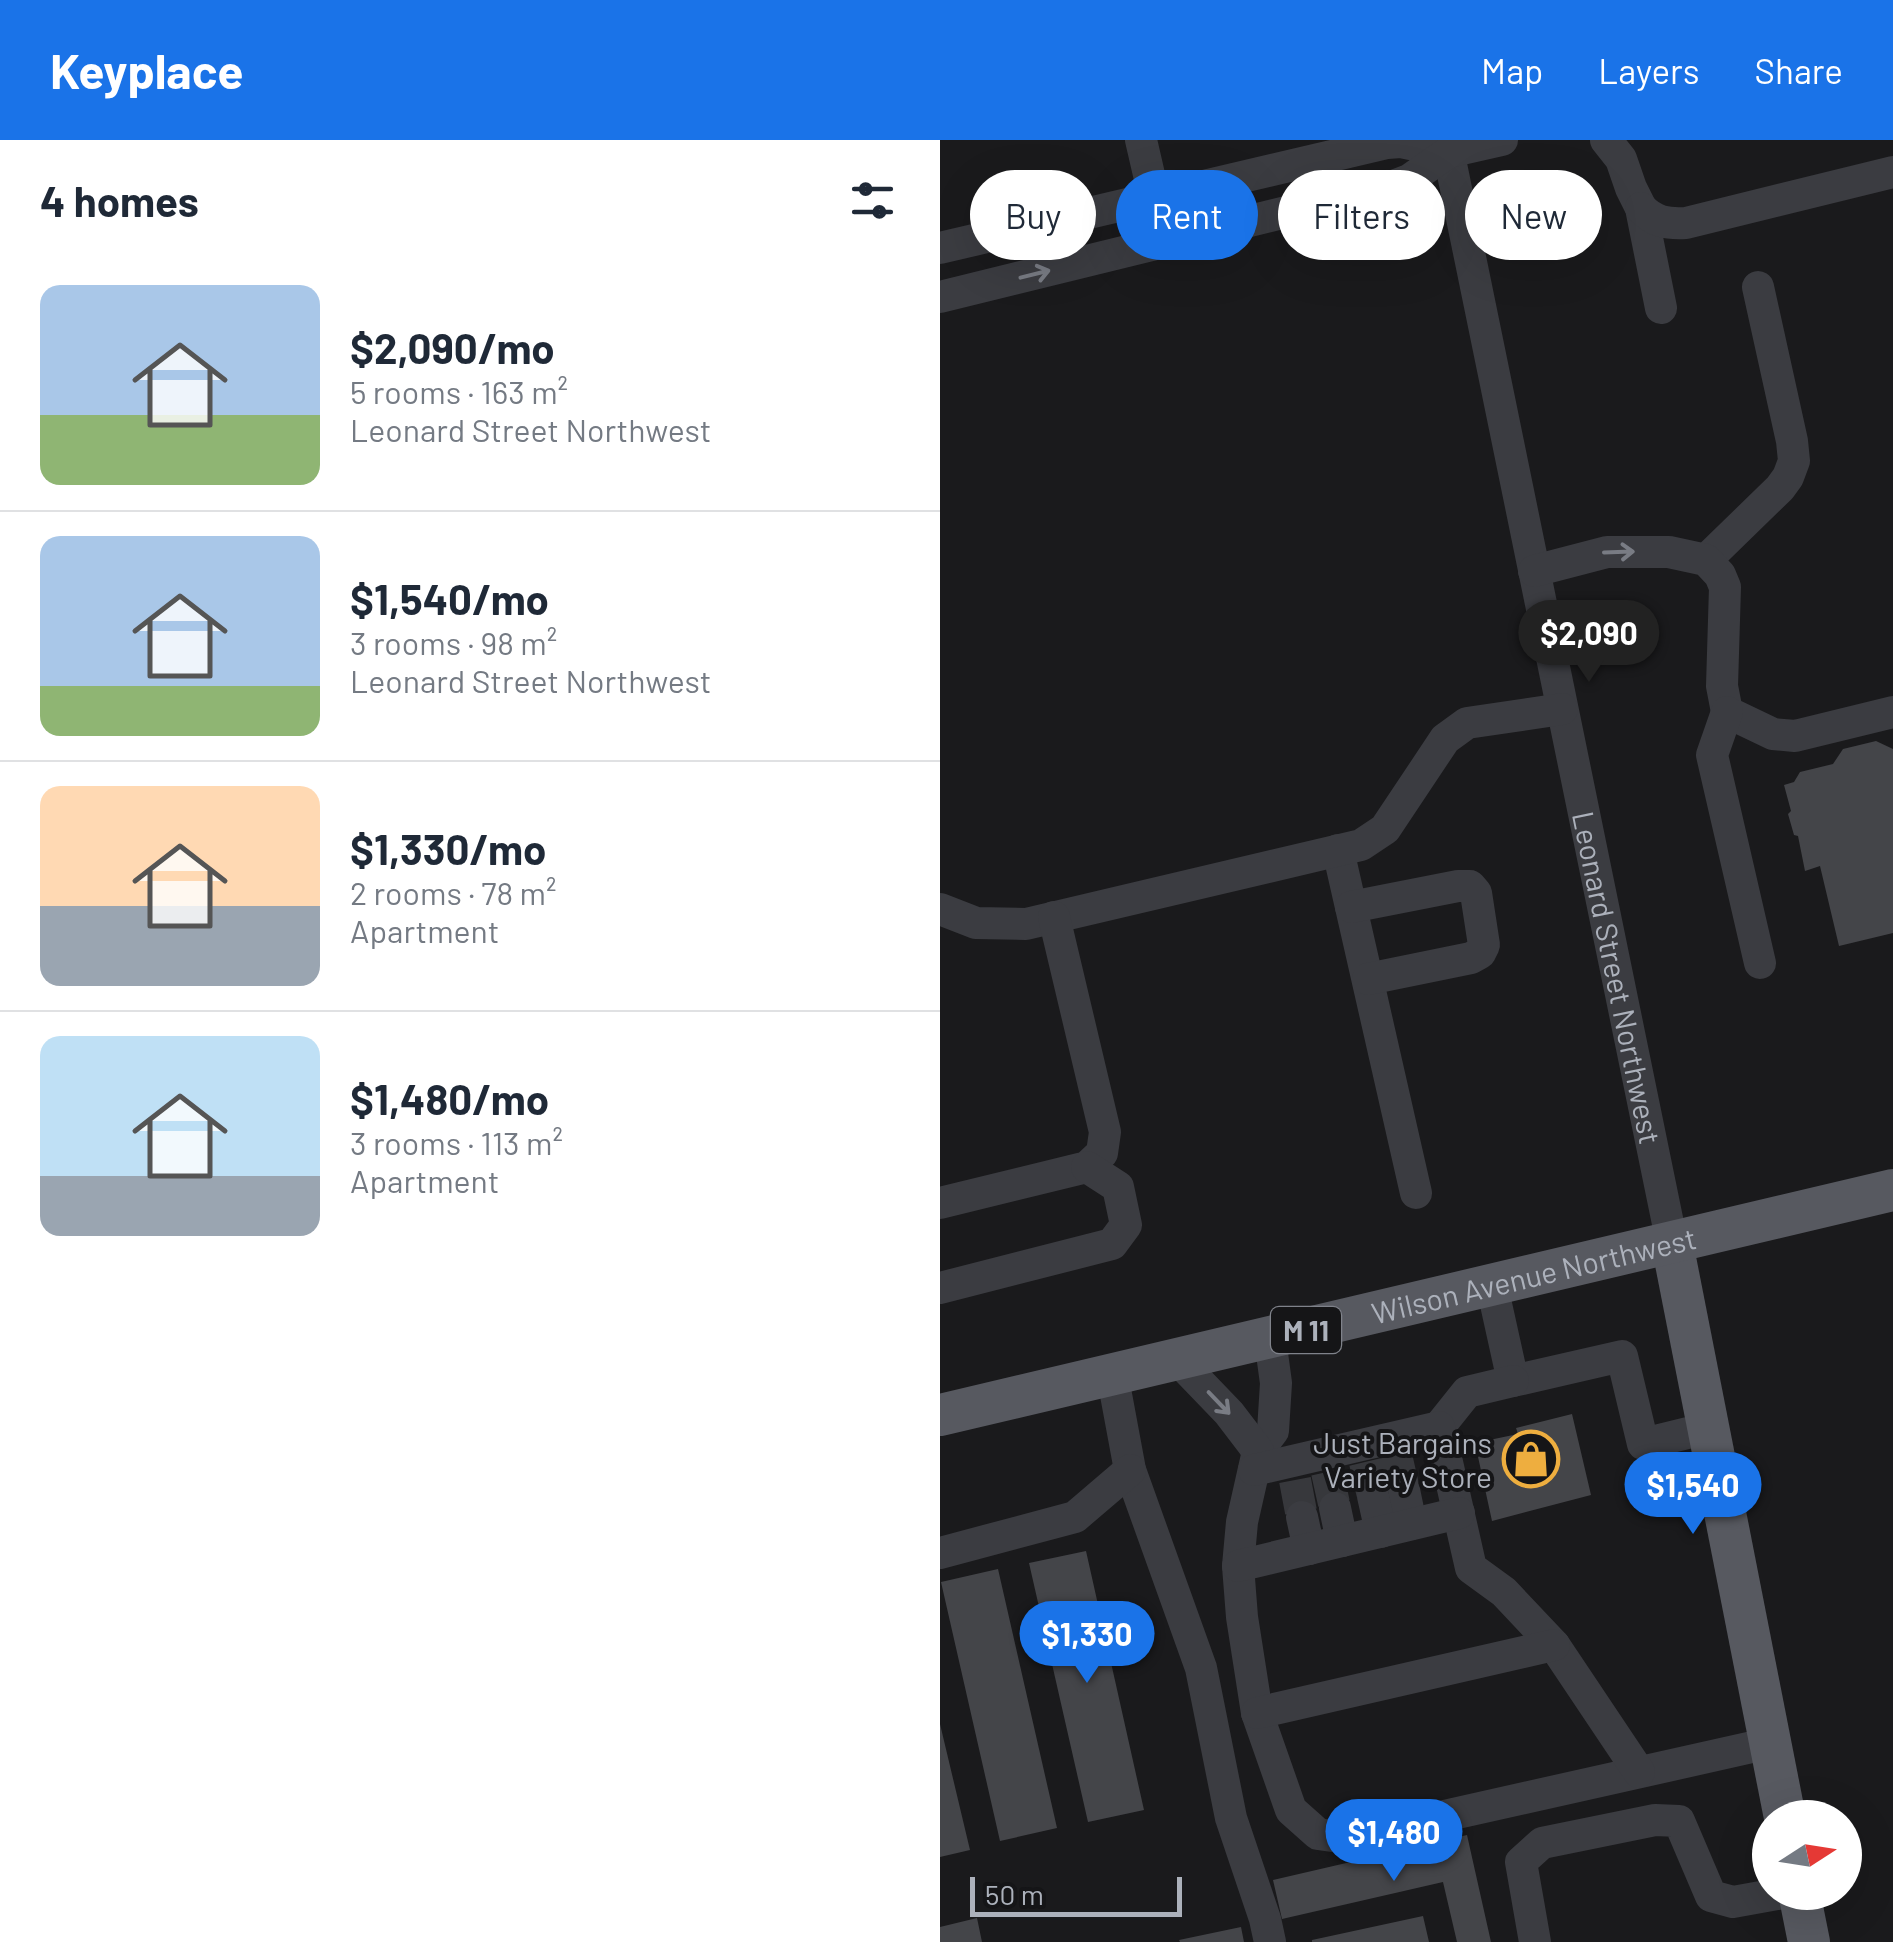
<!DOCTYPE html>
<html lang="en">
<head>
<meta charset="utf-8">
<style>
  :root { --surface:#fff; --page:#f6f6f7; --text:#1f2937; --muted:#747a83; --line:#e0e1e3; --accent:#1a73e8 }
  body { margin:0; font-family:Barlow,sans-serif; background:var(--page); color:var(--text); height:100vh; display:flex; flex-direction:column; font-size:38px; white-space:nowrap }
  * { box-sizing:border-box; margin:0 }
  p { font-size:32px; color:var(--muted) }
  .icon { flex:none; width:55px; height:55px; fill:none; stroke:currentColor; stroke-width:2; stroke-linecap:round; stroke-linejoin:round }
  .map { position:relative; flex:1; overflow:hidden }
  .side { display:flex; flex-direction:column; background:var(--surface); width:940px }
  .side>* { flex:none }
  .hud { position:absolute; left:30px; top:30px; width:772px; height:90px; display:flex; gap:20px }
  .needle { width:65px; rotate:78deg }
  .tools { position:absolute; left:812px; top:1660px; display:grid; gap:20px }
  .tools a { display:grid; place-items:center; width:110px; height:110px; border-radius:50%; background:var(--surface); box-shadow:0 10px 40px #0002; font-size:50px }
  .scale { position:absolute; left:30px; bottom:25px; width:212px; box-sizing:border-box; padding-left:10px; border:5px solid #acb1bb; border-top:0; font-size:28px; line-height:35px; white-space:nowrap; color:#acb1bb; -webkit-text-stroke:8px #151517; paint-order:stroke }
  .price { position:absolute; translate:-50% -85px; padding:0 22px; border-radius:35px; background:var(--accent); color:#fff; font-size:32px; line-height:65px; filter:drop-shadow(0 2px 5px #0008) }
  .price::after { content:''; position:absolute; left:50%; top:60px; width:30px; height:22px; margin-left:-15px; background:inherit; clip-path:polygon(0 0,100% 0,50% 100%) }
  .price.current { background:#222; color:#fff }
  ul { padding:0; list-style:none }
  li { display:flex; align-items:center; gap:30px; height:250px; padding:0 40px }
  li+li { border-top:2px solid var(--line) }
  li span { display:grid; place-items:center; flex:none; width:280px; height:200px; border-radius:20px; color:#555 }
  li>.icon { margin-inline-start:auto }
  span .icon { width:120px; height:120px; fill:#fffc; stroke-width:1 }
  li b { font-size:42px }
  h2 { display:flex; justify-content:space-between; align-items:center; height:120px; padding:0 40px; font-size:42px }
  .tag { padding:0 35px; border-radius:45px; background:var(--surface); box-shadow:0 10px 40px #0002; font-size:35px; line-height:90px }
  .tag.current { background:var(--accent); color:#fff }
  header { display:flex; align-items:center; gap:60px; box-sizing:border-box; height:140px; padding:0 50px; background:var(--accent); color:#fff }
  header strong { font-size:48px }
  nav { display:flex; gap:55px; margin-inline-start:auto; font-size:35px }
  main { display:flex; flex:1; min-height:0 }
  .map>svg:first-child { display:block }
  .building { fill:#444549 }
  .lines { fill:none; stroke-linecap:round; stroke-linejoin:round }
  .minor-tunnel { stroke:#37383c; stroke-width:32; stroke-dasharray:32 16; stroke-linecap:butt }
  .minor { stroke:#3b3c41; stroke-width:32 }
  .major { stroke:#575960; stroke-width:42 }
  .oneway { stroke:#797c84 }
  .labels { text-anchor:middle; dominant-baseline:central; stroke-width:8; stroke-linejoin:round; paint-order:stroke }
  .shield { fill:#151517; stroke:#7f828a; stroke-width:2.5 }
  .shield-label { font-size:28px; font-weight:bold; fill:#acb1bb }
  .street-label { font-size:30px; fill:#acb1bb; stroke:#151517 }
  .poi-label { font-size:30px; fill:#acb1bb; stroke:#151517; text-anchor:end }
</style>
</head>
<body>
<header>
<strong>Keyplace</strong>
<nav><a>Map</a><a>Layers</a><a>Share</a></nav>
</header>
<main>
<section class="side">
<h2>4 homes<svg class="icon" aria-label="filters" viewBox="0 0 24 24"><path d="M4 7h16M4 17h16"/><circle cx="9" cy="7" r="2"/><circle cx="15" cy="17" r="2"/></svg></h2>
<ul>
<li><span style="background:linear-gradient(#a9c7e8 65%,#8fb573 0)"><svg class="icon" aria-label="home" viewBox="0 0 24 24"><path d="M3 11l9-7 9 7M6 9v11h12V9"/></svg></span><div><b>$2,090/mo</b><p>5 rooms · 163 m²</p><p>Leonard Street Northwest</p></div></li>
<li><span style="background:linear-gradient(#a9c7e8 75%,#8fb573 0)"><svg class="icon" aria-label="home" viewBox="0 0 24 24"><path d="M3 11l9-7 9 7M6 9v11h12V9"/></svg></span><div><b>$1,540/mo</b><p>3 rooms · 98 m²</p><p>Leonard Street Northwest</p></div></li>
<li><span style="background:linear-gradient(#ffd9b3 60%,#9aa5b1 0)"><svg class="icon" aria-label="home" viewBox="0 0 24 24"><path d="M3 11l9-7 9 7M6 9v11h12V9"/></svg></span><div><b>$1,330/mo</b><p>2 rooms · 78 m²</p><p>Apartment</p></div></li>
<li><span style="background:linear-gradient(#bfe0f5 70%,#9aa5b1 0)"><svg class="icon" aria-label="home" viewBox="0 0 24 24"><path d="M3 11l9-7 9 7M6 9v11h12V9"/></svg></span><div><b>$1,480/mo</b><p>3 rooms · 113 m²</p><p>Apartment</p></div></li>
</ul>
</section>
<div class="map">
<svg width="953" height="1802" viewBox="0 0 953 1802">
  <rect width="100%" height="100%" fill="#1a1a1c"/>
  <path class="building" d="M936,601L953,609V793L899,806L880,726L865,731L858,696L854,695L848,674L851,671L844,645L854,642L860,632L893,624L903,609Z
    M632,1274L651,1355L552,1381L535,1303L578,1294L576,1288Z
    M146,1411L204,1670L148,1682L89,1423Z
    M58,1429L117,1688L60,1701L1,1442Z
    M0,1584L30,1710L0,1717Z
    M527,1695L551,1802H517L503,1742L342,1779L333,1740Z
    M483,1776L489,1802H372V1800Z
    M37,1778L42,1802H0V1787Z
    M301,1787L304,1802H240L239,1800Z"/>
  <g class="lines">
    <path class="minor-tunnel" d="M456,1315L464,1350
      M425,1322L433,1356
      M387,1332L395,1368
      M355,1340L362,1377"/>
    <g class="minor">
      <path d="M201,0L219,78"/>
      <path id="s1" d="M506,0L732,1103"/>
      <path d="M666,0L681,19L691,48L701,68L721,168"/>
      <path d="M701,68C714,82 727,84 746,83L953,32"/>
      <path d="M0,108L447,3L461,2L509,12"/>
      <path d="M0,157L456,45L469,40L509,12L562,0"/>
      <path d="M766,420L840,348L848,337L854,321L852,301L818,147"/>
      <path d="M594,431L667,412H729L766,420L780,435L785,447L782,546L787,572L833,594L855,596L953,572"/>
      <path d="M787,572L772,615L820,823"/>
      <path d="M398,710L476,1053"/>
      <path d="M411,767L518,746H530L536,753L544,805L540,813L531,818L428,839"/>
      <path d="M0,769L36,783L86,784L421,705L445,689L505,599L527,583L622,569"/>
      <path d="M0,1063L147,1027L162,1013L165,992L114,777"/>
      <path d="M552,1146L573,1241L682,1216L703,1304L768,1288"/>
      <path d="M0,1148L172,1104L186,1085L178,1047L147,1027"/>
      <path d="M330,1199L336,1243L333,1291L318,1311L302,1382L298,1426L302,1477L317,1573L351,1670L378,1694L406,1698L830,1603"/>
      <path d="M237,1219L289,1273L318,1311"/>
      <path d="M172,1233L190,1330L261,1528L291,1678L325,1779L330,1802"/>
      <path d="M499,1287L527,1252L573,1241"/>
      <path d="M314,1330L499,1287L531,1428L564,1452L614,1505L699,1632"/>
      <path d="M464,1350L471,1384"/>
      <path d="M433,1356L441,1392"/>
      <path d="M395,1368L402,1401"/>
      <path d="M362,1377L369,1409"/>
      <path d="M0,1413L135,1377L190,1330"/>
      <path d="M298,1426L519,1373"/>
      <path d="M317,1573L614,1505"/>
      <path d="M595,1802L581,1722L602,1703L715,1680L739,1681L771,1756L793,1762L849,1752"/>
    </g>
    <g class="major">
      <path d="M732,1103L845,1678"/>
      <path id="s2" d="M0,1275L953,1050"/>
      <path d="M859,1752L869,1802"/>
    </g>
  </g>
  <defs><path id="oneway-shaft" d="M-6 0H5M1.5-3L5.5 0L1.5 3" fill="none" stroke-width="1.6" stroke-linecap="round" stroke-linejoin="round" transform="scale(2.5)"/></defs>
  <g class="oneway">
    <use href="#oneway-shaft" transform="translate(95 134) rotate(-14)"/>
    <use href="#oneway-shaft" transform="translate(679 412) rotate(-2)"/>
    <use href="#oneway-shaft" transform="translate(279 1263) rotate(46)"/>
  </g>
  <defs>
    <g id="shop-ring" transform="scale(2.875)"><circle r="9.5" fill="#151517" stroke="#eeae3f" stroke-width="1.5"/><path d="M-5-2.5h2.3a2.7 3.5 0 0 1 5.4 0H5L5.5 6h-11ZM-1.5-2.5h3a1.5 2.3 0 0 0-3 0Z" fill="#eeae3f"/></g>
  </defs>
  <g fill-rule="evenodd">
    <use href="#shop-ring" x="591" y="1319"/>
  </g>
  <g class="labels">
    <rect class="shield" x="331" y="1167" width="70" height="46" rx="8"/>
    <g class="shield-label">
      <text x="366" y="1190">M 11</text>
    </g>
    <g class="street-label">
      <text stroke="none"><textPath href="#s1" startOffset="855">Leonard Street Northwest</textPath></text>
      <text stroke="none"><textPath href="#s2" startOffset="610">Wilson Avenue Northwest</textPath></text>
    </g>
    <g class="poi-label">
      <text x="552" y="1302">Just Bargains<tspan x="552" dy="34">Variety Store</tspan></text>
    </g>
  </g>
</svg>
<div class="tools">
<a><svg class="needle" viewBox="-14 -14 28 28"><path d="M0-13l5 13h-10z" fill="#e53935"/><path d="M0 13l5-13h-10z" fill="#747a83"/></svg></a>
</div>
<div class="scale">50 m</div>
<b class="price current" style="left:649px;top:545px">$2,090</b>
<b class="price" style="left:753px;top:1397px">$1,540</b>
<b class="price" style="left:147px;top:1546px">$1,330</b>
<b class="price" style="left:454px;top:1744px">$1,480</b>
<div class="hud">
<a class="tag">Buy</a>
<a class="tag current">Rent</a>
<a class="tag">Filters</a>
<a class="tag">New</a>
</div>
</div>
</main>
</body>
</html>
